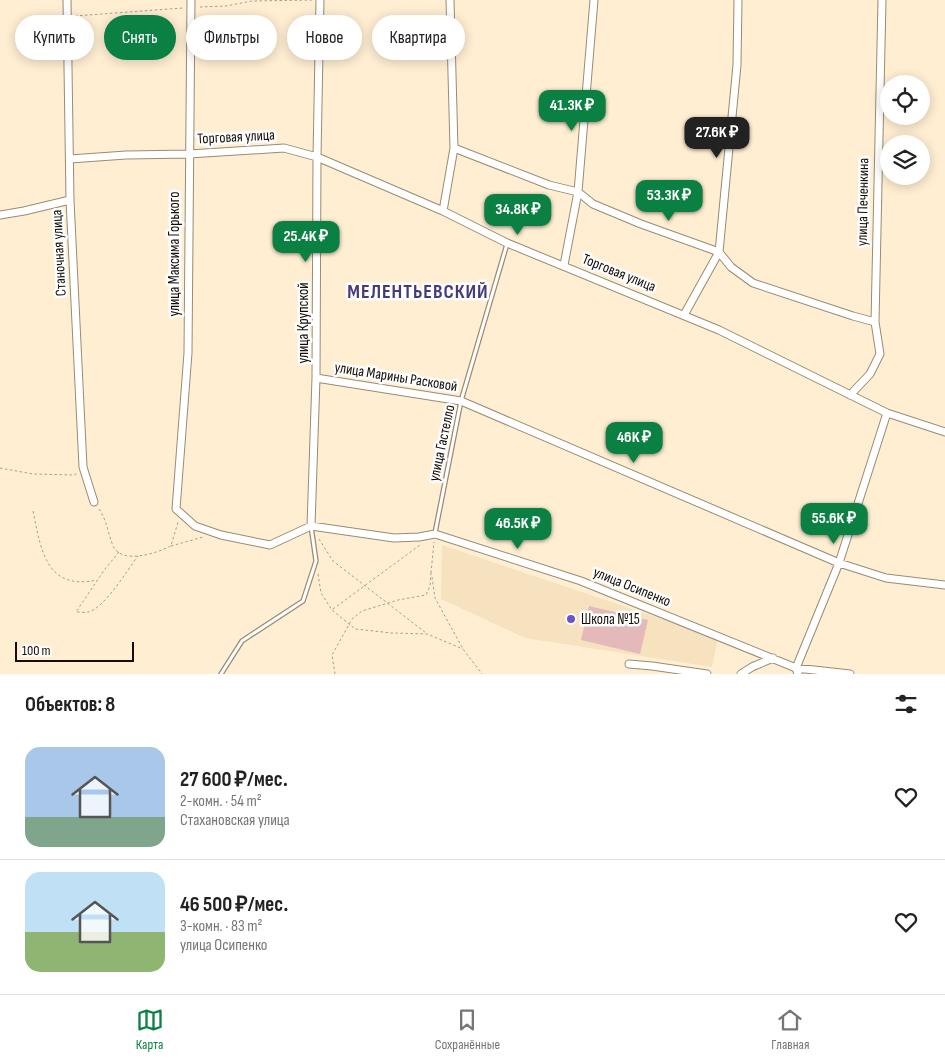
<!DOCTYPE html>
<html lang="ru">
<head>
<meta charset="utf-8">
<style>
  :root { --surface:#fff; --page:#f6f6f6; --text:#222; --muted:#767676; --line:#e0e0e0; --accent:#0b8043 }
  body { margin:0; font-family:"Sofia Sans Condensed",sans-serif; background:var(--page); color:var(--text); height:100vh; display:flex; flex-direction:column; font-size:19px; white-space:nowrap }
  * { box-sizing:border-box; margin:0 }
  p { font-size:16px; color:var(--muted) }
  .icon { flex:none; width:28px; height:28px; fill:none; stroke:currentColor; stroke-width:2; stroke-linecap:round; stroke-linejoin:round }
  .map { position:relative; height:674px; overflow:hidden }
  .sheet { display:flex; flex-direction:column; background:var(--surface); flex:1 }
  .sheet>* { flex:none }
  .hud { position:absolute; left:15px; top:15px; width:500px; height:45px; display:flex; gap:10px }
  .buttons { position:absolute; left:880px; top:75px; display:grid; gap:10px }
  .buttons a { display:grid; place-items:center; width:50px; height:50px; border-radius:50%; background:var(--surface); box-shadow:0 2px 12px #0003; font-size:25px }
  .scale { position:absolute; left:15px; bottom:12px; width:119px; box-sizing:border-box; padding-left:5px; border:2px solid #130d05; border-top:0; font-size:14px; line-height:18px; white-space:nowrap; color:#130d05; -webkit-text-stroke:4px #fefefe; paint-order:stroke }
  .price { position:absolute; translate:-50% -42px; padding:0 11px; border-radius:10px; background:var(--accent); color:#fff; font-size:16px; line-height:32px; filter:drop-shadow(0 1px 2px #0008) }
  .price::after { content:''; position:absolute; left:50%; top:30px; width:15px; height:11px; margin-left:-8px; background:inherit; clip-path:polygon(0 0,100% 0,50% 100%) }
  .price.selected { background:#222; color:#fff }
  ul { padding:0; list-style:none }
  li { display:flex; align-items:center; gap:15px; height:125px; padding:0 25px }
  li+li { border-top:1px solid var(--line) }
  li span { display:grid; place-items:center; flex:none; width:140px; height:100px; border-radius:15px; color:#555 }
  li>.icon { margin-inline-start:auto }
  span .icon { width:60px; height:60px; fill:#fffc; stroke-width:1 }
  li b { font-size:21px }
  h2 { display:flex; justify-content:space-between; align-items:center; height:60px; padding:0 25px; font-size:21px }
  .chip { padding:0 18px; border-radius:22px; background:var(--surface); box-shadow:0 2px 12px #0003; font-size:18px; line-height:45px }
  .chip.selected { background:var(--accent); color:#fff }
  .dock { display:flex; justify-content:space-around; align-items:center; height:70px; border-top:1px solid var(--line); background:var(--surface); font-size:14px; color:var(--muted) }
  .dock a { display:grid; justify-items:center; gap:2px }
  .dock .selected { color:var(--accent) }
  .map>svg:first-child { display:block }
  .built { fill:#f7e2bf }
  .green { fill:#e3b9b9 }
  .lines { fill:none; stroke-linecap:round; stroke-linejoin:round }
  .lane-casing { stroke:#9a8b71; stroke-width:5.5 }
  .street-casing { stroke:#9a8b71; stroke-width:9 }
  .path { stroke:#aa9d88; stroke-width:1; stroke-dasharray:2.5 2.5; stroke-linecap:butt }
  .lane { stroke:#fff; stroke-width:3 }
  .street { stroke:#fff; stroke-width:7 }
  .poi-dot { fill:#6754cd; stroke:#fefefe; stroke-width:2 }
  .labels { text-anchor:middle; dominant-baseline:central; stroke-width:5; stroke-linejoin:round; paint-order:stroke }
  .street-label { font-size:15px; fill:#130d05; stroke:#fefefe }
  .poi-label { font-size:15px; fill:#130d05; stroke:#fefefe; text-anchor:start }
  .district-label { font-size:20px; font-weight:bold; letter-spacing:1px; fill:#433c79; stroke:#fefefe }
</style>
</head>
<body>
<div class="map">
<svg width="945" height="674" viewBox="0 0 945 674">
  <rect width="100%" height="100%" fill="#ffeed2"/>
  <path class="built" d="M442,545L718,638L712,667L525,638L441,599Z"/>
  <path class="green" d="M589,606L648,620L640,654L581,640Z"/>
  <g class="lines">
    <g class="lane-casing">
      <path id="lane" d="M435,533L461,401L507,244
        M221,674L242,641L303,601L316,561L311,526"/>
    </g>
    <g class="street-casing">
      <path id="street" d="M67,0L70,200L83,467L94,502
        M191,0L188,353L176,509L195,526L221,535L270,545L311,526L394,538L419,537L435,534L581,581L796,668L850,674
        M454,148L549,185L578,192L593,204L641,224L719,252L731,267L753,283L853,316L875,322
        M70,159L126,155L189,154L284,148L317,157L443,211L507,243L719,330L887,413L945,432
        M443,211L454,148L450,0
        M0,215L24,211L70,200
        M564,265L578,192L594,0
        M684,315L719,252L737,65L738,0
        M316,378L461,401L839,563L886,578L945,585
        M850,395L870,374L880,354L875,322L882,0
        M311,526L316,378L317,157L320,0
        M629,664L652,666L707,674
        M741,674L752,667L773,658
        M798,674L796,668L839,563L887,413"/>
    </g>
    <path class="path" d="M200,7L226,6L252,1L313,0
      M75,16L183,8
      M0,468L33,474L75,475L78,472
      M99,509C107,521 108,533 113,546C122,565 157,553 171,546L178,522
      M33,511C41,550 46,591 97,580
      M319,539L333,561L426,633
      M171,546L203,537
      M119,552L105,569L76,612C80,612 85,613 88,612C104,609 128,569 138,556
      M431,573L434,542
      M318,574L321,593L332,610L355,629L392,633L427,634L463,649
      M432,577L435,598L463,649L482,674
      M333,609L420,545
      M335,674L332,655L352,619L362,611L398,600L426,595L430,586L431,573"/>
    <use href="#lane" class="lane"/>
    <use href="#street" class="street"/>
  </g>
  <circle class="poi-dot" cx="571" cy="619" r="5"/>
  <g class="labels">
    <g class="street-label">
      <text transform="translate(236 137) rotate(-3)">Торговая улица</text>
      <text transform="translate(863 202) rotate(-89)">улица Печенкина</text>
      <text transform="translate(59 253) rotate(-93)">Станочная улица</text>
      <text transform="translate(174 254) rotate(-90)">улица Максима Горького</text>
      <text transform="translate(619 273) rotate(22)">Торговая улица</text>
      <text transform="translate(303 323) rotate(-90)">улица Крупской</text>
      <text transform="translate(396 377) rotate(9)">улица Марины Расковой</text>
      <text transform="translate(442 443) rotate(-78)">улица Гастелло</text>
      <text transform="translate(632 587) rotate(22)">улица Осипенко</text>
    </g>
    <g class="poi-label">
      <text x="581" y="619">Школа №15</text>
    </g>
    <g class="district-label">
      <text x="418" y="292">МЕЛЕНТЬЕВСКИЙ</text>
    </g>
  </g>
</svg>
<div class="buttons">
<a><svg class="icon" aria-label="locate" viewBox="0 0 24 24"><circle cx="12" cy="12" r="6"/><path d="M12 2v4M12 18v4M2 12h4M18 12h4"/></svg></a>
<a><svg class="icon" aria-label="layers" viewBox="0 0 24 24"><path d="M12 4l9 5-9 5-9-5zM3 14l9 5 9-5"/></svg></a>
</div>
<div class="scale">100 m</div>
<b class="price" style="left:572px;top:132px">41.3K ₽</b>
<b class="price selected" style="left:717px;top:159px">27.6K ₽</b>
<b class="price" style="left:669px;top:222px">53.3K ₽</b>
<b class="price" style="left:518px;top:236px">34.8K ₽</b>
<b class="price" style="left:306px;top:263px">25.4K ₽</b>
<b class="price" style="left:634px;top:464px">46K ₽</b>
<b class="price" style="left:834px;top:545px">55.6K ₽</b>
<b class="price" style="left:518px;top:550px">46.5K ₽</b>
<div class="hud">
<a class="chip">Купить</a>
<a class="chip selected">Снять</a>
<a class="chip">Фильтры</a>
<a class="chip">Новое</a>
<a class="chip">Квартира</a>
</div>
</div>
<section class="sheet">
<h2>Объектов: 8<svg class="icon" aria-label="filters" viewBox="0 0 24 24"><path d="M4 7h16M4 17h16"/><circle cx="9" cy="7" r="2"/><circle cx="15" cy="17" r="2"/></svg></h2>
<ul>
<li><span style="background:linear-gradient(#a9c7e8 70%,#7fa58c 0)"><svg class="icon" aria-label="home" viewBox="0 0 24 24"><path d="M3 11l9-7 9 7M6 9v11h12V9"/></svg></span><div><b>27 600 ₽/мес.</b><p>2-комн. · 54 m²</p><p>Стахановская улица</p></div><svg class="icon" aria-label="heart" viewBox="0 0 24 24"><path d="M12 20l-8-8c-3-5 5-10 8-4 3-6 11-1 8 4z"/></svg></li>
<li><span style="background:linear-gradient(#bfe0f5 60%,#8fb573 0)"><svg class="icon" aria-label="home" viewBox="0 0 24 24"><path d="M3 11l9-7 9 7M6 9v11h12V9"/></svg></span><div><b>46 500 ₽/мес.</b><p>3-комн. · 83 m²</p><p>улица Осипенко</p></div><svg class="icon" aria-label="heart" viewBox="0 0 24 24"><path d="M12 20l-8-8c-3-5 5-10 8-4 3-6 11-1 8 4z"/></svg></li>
</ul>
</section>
<nav class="dock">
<a class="selected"><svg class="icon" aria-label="map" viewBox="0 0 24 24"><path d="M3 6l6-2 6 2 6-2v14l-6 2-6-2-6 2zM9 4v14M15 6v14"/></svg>Карта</a>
<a><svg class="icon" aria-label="saved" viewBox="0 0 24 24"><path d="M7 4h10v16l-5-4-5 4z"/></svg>Сохранённые</a>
<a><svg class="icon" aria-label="home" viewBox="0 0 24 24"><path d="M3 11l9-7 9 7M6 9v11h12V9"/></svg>Главная</a>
</nav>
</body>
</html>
